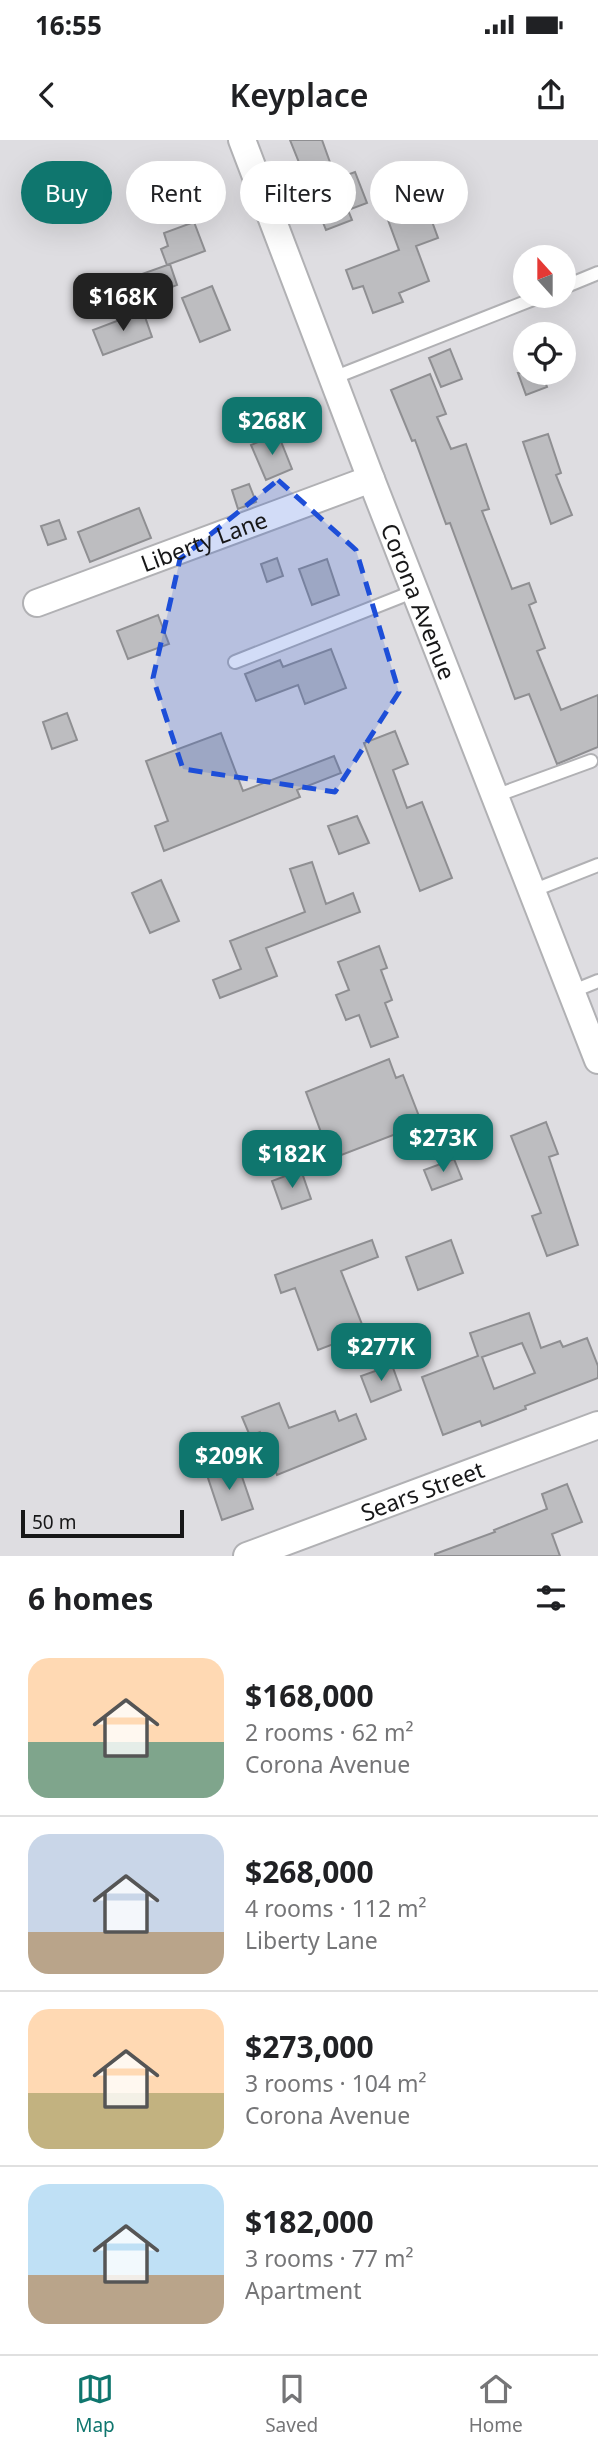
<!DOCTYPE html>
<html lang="en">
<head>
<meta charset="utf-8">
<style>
  :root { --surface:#fff; --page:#f6f6f6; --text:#202124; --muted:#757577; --line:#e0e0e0; --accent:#0f766e }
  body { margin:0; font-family:"Noto Sans",sans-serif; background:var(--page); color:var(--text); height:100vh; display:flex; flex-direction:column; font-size:26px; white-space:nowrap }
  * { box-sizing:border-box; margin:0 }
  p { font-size:23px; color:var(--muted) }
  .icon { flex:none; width:38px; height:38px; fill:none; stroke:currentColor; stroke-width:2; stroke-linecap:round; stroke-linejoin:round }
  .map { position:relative; height:1416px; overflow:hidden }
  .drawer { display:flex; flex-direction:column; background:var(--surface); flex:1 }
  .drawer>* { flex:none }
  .hud { position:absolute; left:21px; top:21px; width:556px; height:63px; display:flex; gap:14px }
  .needle { width:46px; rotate:339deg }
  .fabs { position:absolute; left:513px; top:105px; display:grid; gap:14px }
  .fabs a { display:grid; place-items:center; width:63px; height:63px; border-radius:50%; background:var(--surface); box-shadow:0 7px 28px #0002; font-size:35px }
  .scale { position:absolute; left:21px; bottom:18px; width:163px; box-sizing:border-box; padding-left:7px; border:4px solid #171718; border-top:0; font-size:19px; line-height:24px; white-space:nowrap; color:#171718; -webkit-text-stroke:5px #dedde1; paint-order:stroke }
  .price { position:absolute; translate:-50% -60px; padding:0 16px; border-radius:14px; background:var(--accent); color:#fff; font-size:23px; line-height:46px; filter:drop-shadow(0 2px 4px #0008) }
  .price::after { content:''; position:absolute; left:50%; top:42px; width:21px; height:16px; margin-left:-10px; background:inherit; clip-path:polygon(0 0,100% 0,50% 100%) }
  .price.active { background:#222; color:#fff }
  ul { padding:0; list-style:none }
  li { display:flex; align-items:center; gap:21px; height:175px; padding:0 28px }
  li+li { border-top:2px solid var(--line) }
  li span { display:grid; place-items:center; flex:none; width:196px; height:140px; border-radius:21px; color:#555 }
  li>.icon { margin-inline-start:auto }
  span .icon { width:84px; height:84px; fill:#fffc; stroke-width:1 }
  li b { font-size:30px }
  h2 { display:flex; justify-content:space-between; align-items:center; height:84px; padding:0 28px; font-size:30px }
  .chip { padding:0 24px; border-radius:32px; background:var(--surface); box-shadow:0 7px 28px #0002; font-size:24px; line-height:63px }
  .chip.active { background:var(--accent); color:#fff }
  .status { display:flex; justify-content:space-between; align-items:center; height:49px; padding:0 35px; background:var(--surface); direction:ltr }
  .status svg { height:19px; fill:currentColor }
  header { display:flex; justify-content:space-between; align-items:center; height:91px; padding:0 28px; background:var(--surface); font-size:32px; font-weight:600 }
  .menu { display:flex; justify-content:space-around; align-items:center; height:98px; border-top:2px solid var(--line); background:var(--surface); font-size:19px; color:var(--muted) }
  .menu a { display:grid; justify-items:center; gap:4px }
  .menu .active { color:var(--accent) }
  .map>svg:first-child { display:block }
  .building { fill:#bdbdc0; stroke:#8f8f92; stroke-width:2; fill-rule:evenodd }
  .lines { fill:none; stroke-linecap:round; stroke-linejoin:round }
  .service-casing { stroke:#b1b1b4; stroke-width:16 }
  .minor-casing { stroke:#b1b1b4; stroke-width:30 }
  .service { stroke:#fff; stroke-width:12 }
  .minor { stroke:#fff; stroke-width:26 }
  .marked { fill:#1d4ed8; fill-opacity:0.2; stroke:#1d4ed8; stroke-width:5; stroke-dasharray:14 9; stroke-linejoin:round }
  .labels { text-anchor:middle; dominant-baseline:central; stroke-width:5; stroke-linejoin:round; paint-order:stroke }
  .street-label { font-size:23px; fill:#171718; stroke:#dedde1 }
</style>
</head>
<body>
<div class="status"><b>16:55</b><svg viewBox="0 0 49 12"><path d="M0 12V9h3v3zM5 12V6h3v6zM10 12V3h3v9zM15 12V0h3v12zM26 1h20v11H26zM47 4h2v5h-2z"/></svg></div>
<header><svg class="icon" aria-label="back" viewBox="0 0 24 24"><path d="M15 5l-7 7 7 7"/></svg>Keyplace<svg class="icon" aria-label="share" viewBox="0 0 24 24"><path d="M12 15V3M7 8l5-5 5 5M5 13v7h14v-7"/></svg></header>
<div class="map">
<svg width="598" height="1416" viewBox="0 0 598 1416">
  <rect width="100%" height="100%" fill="#dedde1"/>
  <path class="building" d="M290,0H322L336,39L355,32L367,63L348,70L352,80L326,90Z
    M426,65L438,98L416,106L429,141L399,153L403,162L373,173L363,146L353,149L346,130L399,110L388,80Z
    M194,82L205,111L167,125L161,109L168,106L164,93Z
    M170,124L177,145L146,157L139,135Z
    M212,146L230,190L200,202L182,158Z
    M143,171L152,197L103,215L93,190Z
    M450,209L462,239L441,247L429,218Z
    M518,233H542L547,247L526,255Z
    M430,234L446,274L437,277L451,309L466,304L489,369L482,371L512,449L529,443L536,462L529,465L545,508L537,511L561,570L598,555V607L557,624L529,554L515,559L450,383L446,384L415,300L412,301L391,250Z
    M278,294L292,329L266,340L251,305Z
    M548,294L561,333L556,335L572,375L551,384L523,302Z
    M249,344L256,362L238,369L232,350Z
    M139,368L151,398L90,422L78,392Z
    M59,380L66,399L48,405L41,386Z
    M277,418L283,436L267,442L261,424Z
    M327,419L339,455L312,465L299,429Z
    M158,475L169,504L128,519L117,491Z
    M331,509L346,548L305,564L298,545L256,561L245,534L280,520L283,527Z
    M67,573L77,600L52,609L43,582Z
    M395,591L408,624L393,630L407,668L422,662L452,738L420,751L364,603Z
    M221,593L243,651L334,616L341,633L297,650L300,657L164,711L155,686L168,681L146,621Z
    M357,676L369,703L339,714L328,686Z
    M312,722L326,764L353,753L360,772L266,808L277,836L220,858L213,840L241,829L230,801L305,772L290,729Z
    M161,740L179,781L150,793L132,753Z
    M379,806L387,828L381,830L392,860L385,863L398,897L371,907L359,875L346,880L336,855L349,850L338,822Z
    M389,919L396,938L403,935L422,984L331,1019L306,952Z
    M546,982L558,1014L549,1017L578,1105L547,1116L532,1076L541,1073L511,996Z
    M454,1019L462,1039L432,1050L424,1030Z
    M301,1030L311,1059L282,1069L272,1041Z
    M372,1100L378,1117L341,1131L365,1192L318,1210L295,1148L281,1153L275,1135Z
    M451,1100L463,1133L418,1150L406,1117Z
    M529,1173L541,1208L560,1201L563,1207L587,1198L598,1226V1238L525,1266L526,1269L482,1286L480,1281L443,1295L422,1237L478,1216L470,1193ZM522,1203L535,1233L494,1249L482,1217Z
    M392,1225L401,1250L371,1262L361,1236Z
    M279,1263L289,1288L335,1271L339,1281L356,1274L366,1299L277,1335L260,1292L250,1296L242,1277Z
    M223,1326L226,1333L239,1328L253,1369L222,1380L206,1332Z
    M567,1344L582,1382L552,1394L560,1416H435V1414L495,1392L494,1390L547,1369L542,1354Z"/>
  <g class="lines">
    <g class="service-casing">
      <path id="service" d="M564,147L598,133
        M333,238L541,156
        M235,522L415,451
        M495,656L591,621
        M532,751L598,725
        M571,852L598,841"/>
    </g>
    <g class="minor-casing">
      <g id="minor">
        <path id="s1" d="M242,0L371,339L598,920"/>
        <path id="s2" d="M37,463L371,339"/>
        <path id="s3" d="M247,1416L598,1285"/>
      </g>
    </g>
    <use href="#service" class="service"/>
    <use href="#minor" class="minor"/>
  </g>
  <path class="marked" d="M278,340L356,410L399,552L335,652L183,629L153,538L180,419Z"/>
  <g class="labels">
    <g class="street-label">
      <text stroke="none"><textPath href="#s2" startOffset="178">Liberty Lane</textPath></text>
      <text stroke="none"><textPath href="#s1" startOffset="494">Corona Avenue</textPath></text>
      <text stroke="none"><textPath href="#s3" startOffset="187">Sears Street</textPath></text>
    </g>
  </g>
</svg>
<div class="fabs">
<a><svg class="needle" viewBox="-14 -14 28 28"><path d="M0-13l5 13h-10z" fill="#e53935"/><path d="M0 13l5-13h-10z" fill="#757577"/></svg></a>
<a><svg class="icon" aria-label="locate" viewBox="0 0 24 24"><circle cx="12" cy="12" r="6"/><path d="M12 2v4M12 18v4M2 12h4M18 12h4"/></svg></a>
</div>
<div class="scale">50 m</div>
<b class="price active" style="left:123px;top:193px">$168K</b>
<b class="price" style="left:272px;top:317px">$268K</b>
<b class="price" style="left:443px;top:1034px">$273K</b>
<b class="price" style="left:292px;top:1050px">$182K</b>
<b class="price" style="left:381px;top:1243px">$277K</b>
<b class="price" style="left:229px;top:1352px">$209K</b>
<div class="hud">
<a class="chip active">Buy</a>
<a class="chip">Rent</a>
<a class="chip">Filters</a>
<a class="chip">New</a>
</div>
</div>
<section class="drawer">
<h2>6 homes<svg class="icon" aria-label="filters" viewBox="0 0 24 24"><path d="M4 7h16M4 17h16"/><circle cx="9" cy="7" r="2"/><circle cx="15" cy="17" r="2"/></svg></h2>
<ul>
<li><span style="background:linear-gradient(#ffd9b3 60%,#7fa58c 0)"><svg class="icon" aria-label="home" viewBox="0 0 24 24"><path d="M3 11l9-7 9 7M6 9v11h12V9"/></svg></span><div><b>$168,000</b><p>2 rooms · 62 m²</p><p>Corona Avenue</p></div></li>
<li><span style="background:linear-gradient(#c9d6e8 70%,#b9a48a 0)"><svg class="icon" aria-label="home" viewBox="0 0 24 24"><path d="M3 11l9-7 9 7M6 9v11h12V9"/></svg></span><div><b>$268,000</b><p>4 rooms · 112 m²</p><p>Liberty Lane</p></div></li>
<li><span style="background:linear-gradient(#ffd9b3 60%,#c2b280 0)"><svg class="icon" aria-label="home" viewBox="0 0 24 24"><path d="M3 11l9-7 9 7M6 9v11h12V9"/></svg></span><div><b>$273,000</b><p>3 rooms · 104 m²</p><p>Corona Avenue</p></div></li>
<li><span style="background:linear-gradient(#bfe0f5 65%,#b9a48a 0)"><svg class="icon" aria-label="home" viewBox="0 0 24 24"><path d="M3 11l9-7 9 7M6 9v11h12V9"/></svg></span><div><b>$182,000</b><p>3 rooms · 77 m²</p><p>Apartment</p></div></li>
</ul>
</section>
<nav class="menu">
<a class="active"><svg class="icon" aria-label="map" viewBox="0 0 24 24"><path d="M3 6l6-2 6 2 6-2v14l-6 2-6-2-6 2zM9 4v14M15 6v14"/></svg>Map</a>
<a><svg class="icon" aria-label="saved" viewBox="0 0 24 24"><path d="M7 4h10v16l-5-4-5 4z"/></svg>Saved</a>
<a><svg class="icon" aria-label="home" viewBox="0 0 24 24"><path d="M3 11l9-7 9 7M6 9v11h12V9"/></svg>Home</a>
</nav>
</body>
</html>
